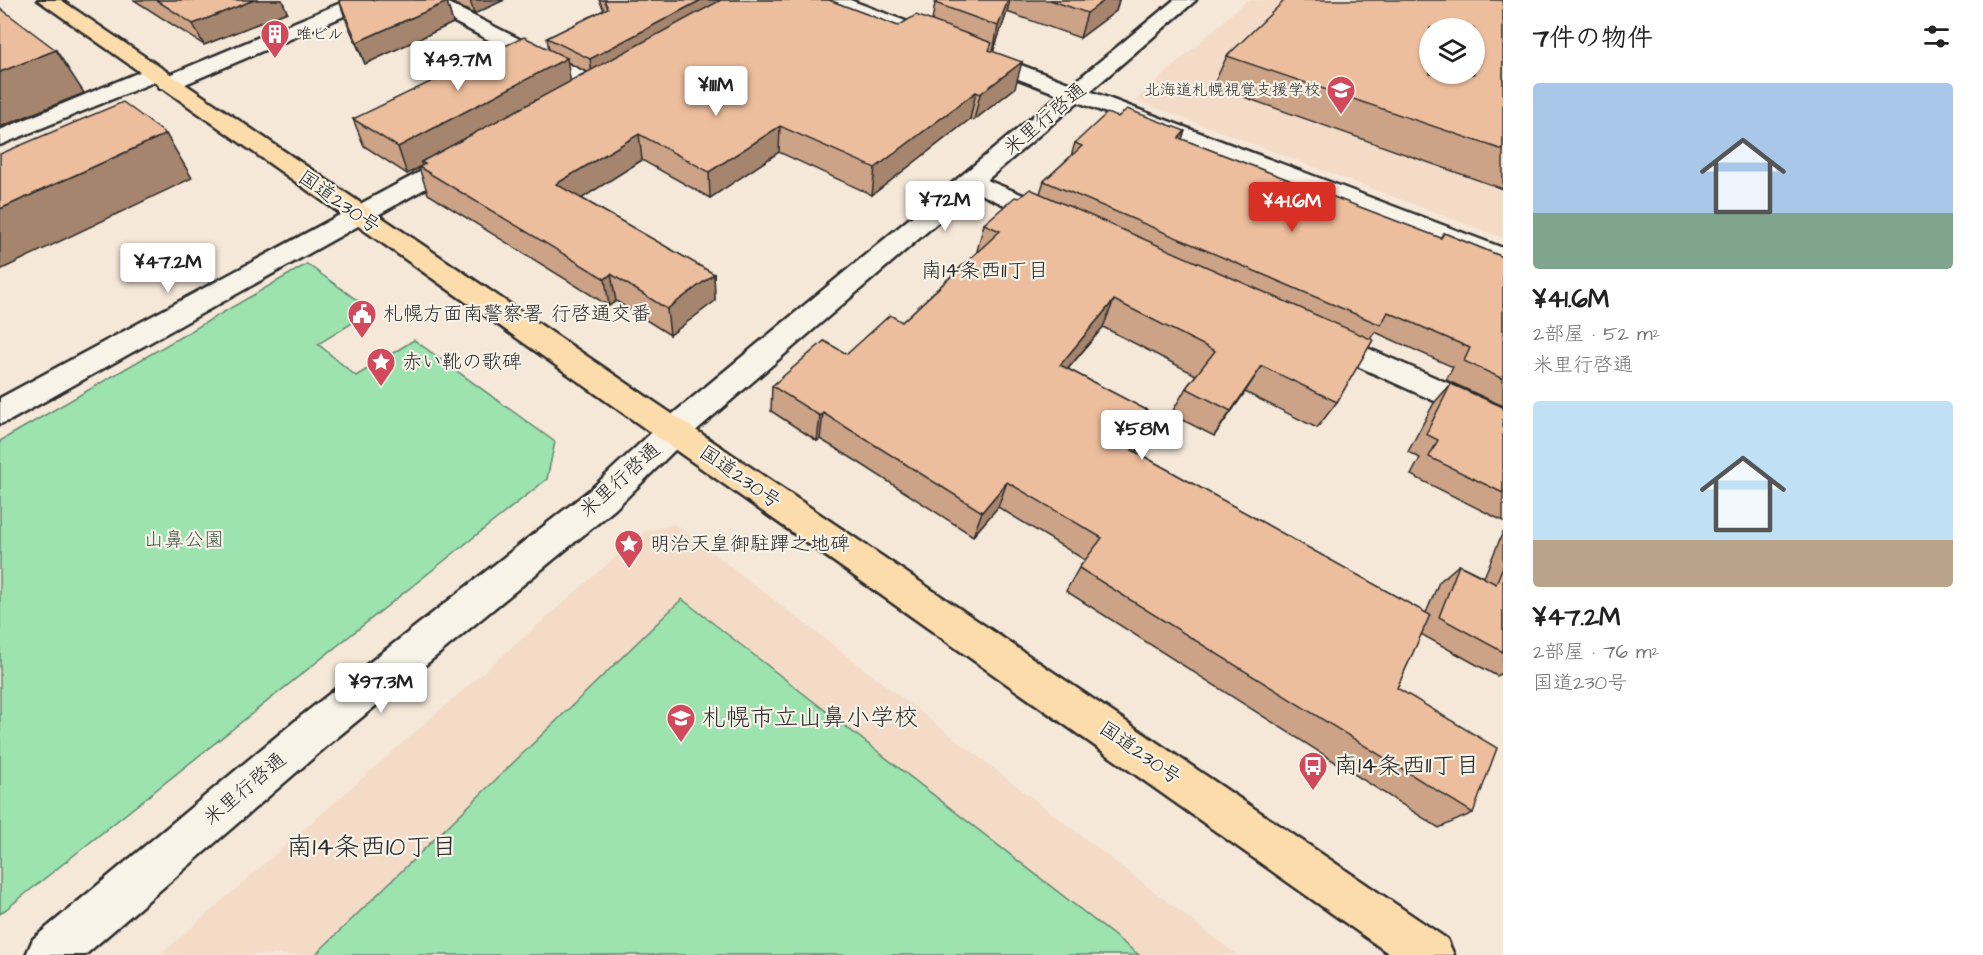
<!DOCTYPE html>
<html lang="ja">
<head>
<meta charset="utf-8">
<style>
  :root { --surface:#fff; --page:#f2f2f2; --text:#222; --muted:#767676; --accent:#d93025 }
  body { margin:0; font-family:"Architects Daughter","Klee One",sans-serif; background:var(--page); color:var(--text); height:100vh; display:flex; flex-direction:column; font-size:22px; white-space:nowrap }
  * { box-sizing:border-box; margin:0 }
  p { font-size:20px; color:var(--muted) }
  .icon { flex:none; width:33px; height:33px; fill:none; stroke:currentColor; stroke-width:2; stroke-linecap:round; stroke-linejoin:round }
  .map { position:relative; flex:1; overflow:hidden }
  .drawer { display:flex; flex-direction:column; background:var(--surface); width:480px }
  .drawer>* { flex:none }
  .fabs { position:absolute; left:1419px; top:18px; display:grid; gap:12px }
  .fabs a { display:grid; place-items:center; width:66px; height:66px; border-radius:50%; background:var(--surface); box-shadow:0 2px 4px #0004; font-size:30px }
  .price { position:absolute; translate:-50% -51px; padding:0 14px; border-radius:6px; background:#fff; color:#222; font-size:20px; line-height:39px; filter:drop-shadow(0 2px 3px #0008) }
  .price::after { content:''; position:absolute; left:50%; top:36px; width:18px; height:14px; margin-left:-9px; background:inherit; clip-path:polygon(0 0,100% 0,50% 100%) }
  .price.active { background:var(--accent); color:#fff }
  ul { padding:0; list-style:none }
  li { display:grid; align-content:center; gap:12px; height:318px; padding:0 30px }
  li span { display:grid; place-items:center; height:186px; border-radius:6px; color:#555 }
  li>.icon { margin-inline-start:auto }
  span .icon { width:108px; height:108px; fill:#fffc; stroke-width:1 }
  li b { font-size:26px }
  h2 { display:flex; justify-content:space-between; align-items:center; height:72px; padding:0 30px; font-size:26px }
  main { display:flex; flex:1; min-height:0 }
  .map>svg:first-child { display:block }
  .built { fill:#f3dbc7; fill-rule:evenodd }
  .green { fill:#9ce3b0; stroke:#64876e; stroke-width:1.5 }
  .lines { fill:none; stroke-linecap:round; stroke-linejoin:round }
  .minor-casing { stroke:#2b2b2b; stroke-width:5 }
  .tertiary-casing { stroke:#2b2b2b; stroke-width:5 }
  .trunk-casing { stroke:#2b2b2b; stroke-width:5 }
  .minor { fill:#f7f3e8; fill-rule:evenodd }
  .tertiary { fill:#f7f3e8; fill-rule:evenodd }
  .trunk { fill:#fddcac; fill-rule:evenodd }
  .wall { fill:#cca387; stroke:#2b2b2b; stroke-width:1.5; fill-rule:evenodd }
  .shaded-wall { fill:#a6856e; stroke:#2b2b2b; stroke-width:1.5 }
  .building { fill:#edbe9d; stroke:#2b2b2b; stroke-width:1.5; fill-rule:evenodd }
  .labels { text-anchor:middle; dominant-baseline:central; stroke-width:4.5; stroke-linejoin:round; paint-order:stroke }
  .far-poi-label { font-size:16px; fill:#2b2b2b; stroke:#f7f3e8; text-anchor:start }
  .street-label { font-size:20px; fill:#2b2b2b; stroke:#f7f3e8 }
  .poi-label { font-size:20px; fill:#2b2b2b; stroke:#f7f3e8; text-anchor:start }
  .park-label { font-size:20px; fill:#47594c; stroke:#f7f3e8 }
  .neighbourhood-label { font-size:21px; fill:#2b2b2b; stroke:#f7f3e8 }
  .near-poi-label { font-size:24px; fill:#2b2b2b; stroke:#f7f3e8; text-anchor:start }
  .near-neighbourhood-label { font-size:26px; fill:#2b2b2b; stroke:#f7f3e8 }
</style>
</head>
<body>
<main>
<div class="map">
<svg width="1503" height="955" viewBox="0 0 1503 955">
  <rect width="100%" height="100%" fill="#f5e8d9"/>
  <filter id="ink" filterUnits="userSpaceOnUse"><feTurbulence type="fractalNoise" baseFrequency=".0167" numOctaves="2"/><feDisplacementMap in="SourceGraphic" scale="12" xChannelSelector="R" yChannelSelector="G"/><feConvolveMatrix kernelMatrix="1 2 1 2 8 2 1 2 1" color-interpolation-filters="sRGB"/></filter>
  <g filter="url(#ink)">
    <path class="built" d="M1247,0H1503V238L1136,100ZM1430,28H1474V74H1430Z
      M675,524L1237,955H160L644,532Z"/>
    <path class="green" d="M307,264L372,311L318,344L356,376L414,340L555,442L547,479L0,914V441Z
      M682,599L1139,955H315Z"/>
    <g class="lines">
      <g class="minor-casing">
        <path id="minor" d="M348,0H375L372,4L176,88H160L157,83L159,80L0,145V130L147,69H163L166,74L164,77Z
          M417,0H442L602,81L605,86L602,91H586L420,4Z
          M822,0H850L1503,248V267L825,4Z
          M461,152L469,154L473,159L469,164L11,420L0,424V398L453,154Z
          M972,174L1062,211L1066,217L1062,223L1053,225L1044,223L963,186L960,181L963,176Z
          M1321,328L1503,407V432L1311,345L1306,338L1311,331Z"/>
      </g>
      <g class="tertiary-casing">
        <path id="tertiary" d="M1174,0H1196L685,440L615,509L328,745L85,955H26L33,939L300,717L591,489L663,422Z"/>
      </g>
      <g class="trunk-casing">
        <path id="trunk" d="M38,0H61L1447,939L1454,955H1391Z"/>
      </g>
      <use href="#minor" class="minor"/>
      <use href="#tertiary" class="tertiary"/>
      <use href="#trunk" class="trunk"/>
    </g>
    <path class="wall" d="M134,0H282L287,12L204,45Z
      M339,0L447,2L453,23L365,64L345,18Z
      M447,0H504L474,14Z
      M599,0H829L898,26L932,21L935,3L940,0H1119L1116,11L1080,38L1007,12L993,52L1015,88L974,120L970,119L872,195L779,152L710,198L642,160L581,198L714,274L715,301L670,335L616,301L609,306L428,194L419,168L407,174L364,146L353,119L549,50L547,38L604,10ZM567,62L587,72L570,81Z
      M1503,0V189L1213,86L1227,56Z
      M1118,117L1185,131L1182,139L1440,238L1444,233L1503,257V406L1446,380L1453,367L1375,332L1370,339L1337,402L1317,428L1245,392L1214,436L1171,414L1186,388L1196,375L1103,327L1068,369L1158,416L1144,442L1136,452L1426,613L1439,582L1459,565L1484,577L1503,532V672L1497,676L1421,634L1397,688L1473,813L1439,828L1066,591L1079,568L1085,560L998,507L973,536L858,462L820,439L817,441L771,411L772,386L847,354L902,322L978,251H977L984,224L1019,198L1040,193L1044,181L1071,156L1075,143Z
      M1451,384L1503,407V521L1411,475L1420,458L1408,452L1434,403Z"/>
    <path class="shaded-wall" d="M254,0H282L287,12L204,45L193,24Z
      M470,0H504L474,14Z
      M701,0H728L592,74L590,59Z
      M1008,0H1010L1007,12L993,52L998,26Z
      M1105,0H1119L1116,11L1080,38L1087,13Z
      M447,2L453,23L365,64L357,42Z
      M56,50L84,93L0,127V72Z
      M567,58L571,85L421,162L422,166L407,174L398,147Z
      M1022,62L1015,88L974,120L980,94Z
      M976,92L970,119L872,195L875,168Z
      M780,126L779,152L710,198L709,172Z
      M166,134L192,178L0,270V209Z
      M639,134L642,160L562,211L556,184Z
      M611,274L616,301L609,306L605,279Z
      M714,274L715,301L670,335L667,309Z
      M1114,300L1103,327L1049,391L1060,365Z
      M1262,366L1245,392L1214,436L1231,411Z
      M823,413L820,439L817,441L820,416Z
      M1158,416L1144,442L1118,475L1132,450Z
      M1007,482L998,507L973,536L982,512Z"/>
    <path class="building" d="M156,0H254L193,24Z
      M339,0H442L447,2L357,42Z
      M604,0H701L590,59L547,38L608,8Z
      M721,0H829L898,26L916,15L992,43L989,50L1022,62L980,94L976,92L875,168L780,126L709,172L639,134L556,184L714,274L667,309L611,274L605,279L419,167L425,164L421,162Z
      M940,0H1008L998,26L935,3Z
      M1050,0H1105L1087,13Z
      M1285,0H1503V150L1227,56ZM1430,28H1474V74H1430Z
      M0,8L56,50L0,72Z
      M524,37L567,58L398,147L353,119Z
      M123,102L166,134L0,209V154Z
      M1127,109L1185,131L1179,138L1441,238L1444,233L1503,257V379L1464,361L1470,348L1388,312L1381,325L1044,181L1082,146L1075,143L1107,113L1118,117Z
      M1030,189L1373,340L1337,402L1262,366L1231,411L1186,388L1215,351L1114,300L1060,365L1158,416L1132,450L1430,615L1397,688L1497,748L1473,813L1079,568L1102,538L1007,482L982,512L862,437L823,413L820,416L772,386L824,341L847,354L890,315L902,322L1000,231L984,224L1015,197L1019,198Z
      M1451,384L1503,407V493L1429,457L1438,440L1426,434Z
      M1459,565L1496,584L1503,566V652L1439,617Z"/>
  </g>
  <defs>
    <g id="building-pin" transform="scale(1.5)"><path d="M0 17L-7.5 6A9.5 9.5 0 1 1 7.5 6Z" fill="#d1495b" stroke="#f7f3e8"/><path d="M-4-6H4V6H1V3H-1V6H-4ZM-2.5-4.3h1.7v1.8h-1.7ZM.8-4.3h1.7v1.8H.8ZM-2.5-1h1.7V.8h-1.7ZM.8-1h1.7V.8H.8Z" fill="#fff"/></g>
    <g id="school-pin" transform="scale(1.5)"><path d="M0 17L-7.5 6A9.5 9.5 0 1 1 7.5 6Z" fill="#d1495b" stroke="#f7f3e8"/><path d="M0-5L7-2L0 1L-7-2ZM-4 1L0 2.5L4 1V4Q0 6-4 4Z" fill="#fff"/></g>
    <g id="civic-pin" transform="scale(1.5)"><path d="M0 17L-7.5 6A9.5 9.5 0 1 1 7.5 6Z" fill="#d1495b" stroke="#f7f3e8"/><path d="M-.6-6.5H3V-4.5H.6V-3L4-1V1h2V6H-6V1h2V-1L-.6-3ZM-1.2 2.5V6h2.4V2.5Z" fill="#fff"/></g>
    <g id="sight-pin" transform="scale(1.5)"><path d="M0 17L-7.5 6A9.5 9.5 0 1 1 7.5 6Z" fill="#d1495b" stroke="#f7f3e8"/><path d="M0-6L1.8-2.2L6-1.7L2.9 1.2L3.7 5.4L0 3.3L-3.7 5.4L-2.9 1.2L-6-1.7L-1.8-2.2Z" fill="#fff"/></g>
    <g id="bus-pin" transform="scale(1.5)"><path d="M0 17L-7.5 6A9.5 9.5 0 1 1 7.5 6Z" fill="#d1495b" stroke="#f7f3e8"/><path d="M-5-6H5V4H4V6H2V4H-2V6H-4V4H-5ZM-3.5-4V0h7V-4ZM-3.5 1.2v1.5H-2V1.2ZM2 1.2v1.5H3.5V1.2Z" fill="#fff"/></g>
  </defs>
  <g fill-rule="evenodd">
    <use href="#building-pin" x="275" y="34"/>
    <use href="#school-pin" x="1341" y="90"/>
    <use href="#civic-pin" x="362" y="314"/>
    <use href="#sight-pin" x="381" y="362"/>
    <use href="#sight-pin" x="629" y="544"/>
    <use href="#school-pin" x="681" y="718"/>
    <use href="#bus-pin" x="1313" y="766"/>
  </g>
  <g class="labels">
    <g class="far-poi-label">
      <text x="296" y="34">唯ビル</text>
      <text x="1320" y="90" text-anchor="end">北海道札幌視覚支援学校</text>
    </g>
    <g class="street-label">
      <text transform="translate(1045 119) rotate(-40)">米里行啓通</text>
      <text transform="translate(339 202) rotate(35)">国道230号</text>
      <text transform="translate(740 477) rotate(35)">国道230号</text>
      <text transform="translate(620 480) rotate(-42)">米里行啓通</text>
      <text transform="translate(1140 753) rotate(35)">国道230号</text>
      <text transform="translate(245 789) rotate(-40)">米里行啓通</text>
    </g>
    <g class="poi-label">
      <text x="383" y="314">札幌方面南警察署 行啓通交番</text>
      <text x="402" y="362">赤い靴の歌碑</text>
      <text x="650" y="544">明治天皇御駐蹕之地碑</text>
    </g>
    <g class="park-label">
      <text x="184" y="540">山鼻公園</text>
    </g>
    <g class="neighbourhood-label">
      <text x="985" y="270">南14条西11丁目</text>
    </g>
    <g class="near-poi-label">
      <text x="702" y="718">札幌市立山鼻小学校</text>
      <text x="1334" y="766">南14条西11丁目</text>
    </g>
    <g class="near-neighbourhood-label">
      <text x="372" y="847">南14条西10丁目</text>
    </g>
  </g>
</svg>
<div class="fabs">
<a><svg class="icon" aria-label="layers" viewBox="0 0 24 24"><path d="M12 4l9 5-9 5-9-5zM3 14l9 5 9-5"/></svg></a>
</div>
<b class="price" style="left:458px;top:92px">¥49.7M</b>
<b class="price" style="left:716px;top:117px">¥111M</b>
<b class="price" style="left:945px;top:232px">¥72M</b>
<b class="price active" style="left:1292px;top:233px">¥41.6M</b>
<b class="price" style="left:168px;top:294px">¥47.2M</b>
<b class="price" style="left:1142px;top:461px">¥58M</b>
<b class="price" style="left:381px;top:714px">¥97.3M</b>
</div>
<section class="drawer">
<h2>7件の物件<svg class="icon" aria-label="filters" viewBox="0 0 24 24"><path d="M4 7h16M4 17h16"/><circle cx="9" cy="7" r="2"/><circle cx="15" cy="17" r="2"/></svg></h2>
<ul>
<li><span style="background:linear-gradient(#a9c7e8 70%,#7fa58c 0)"><svg class="icon" aria-label="home" viewBox="0 0 24 24"><path d="M3 11l9-7 9 7M6 9v11h12V9"/></svg></span><div><b>¥41.6M</b><p>2部屋 · 52 m²</p><p>米里行啓通</p></div></li>
<li><span style="background:linear-gradient(#bfe0f5 75%,#b9a48a 0)"><svg class="icon" aria-label="home" viewBox="0 0 24 24"><path d="M3 11l9-7 9 7M6 9v11h12V9"/></svg></span><div><b>¥47.2M</b><p>2部屋 · 76 m²</p><p>国道230号</p></div></li>
</ul>
</section>
</main>
</body>
</html>
